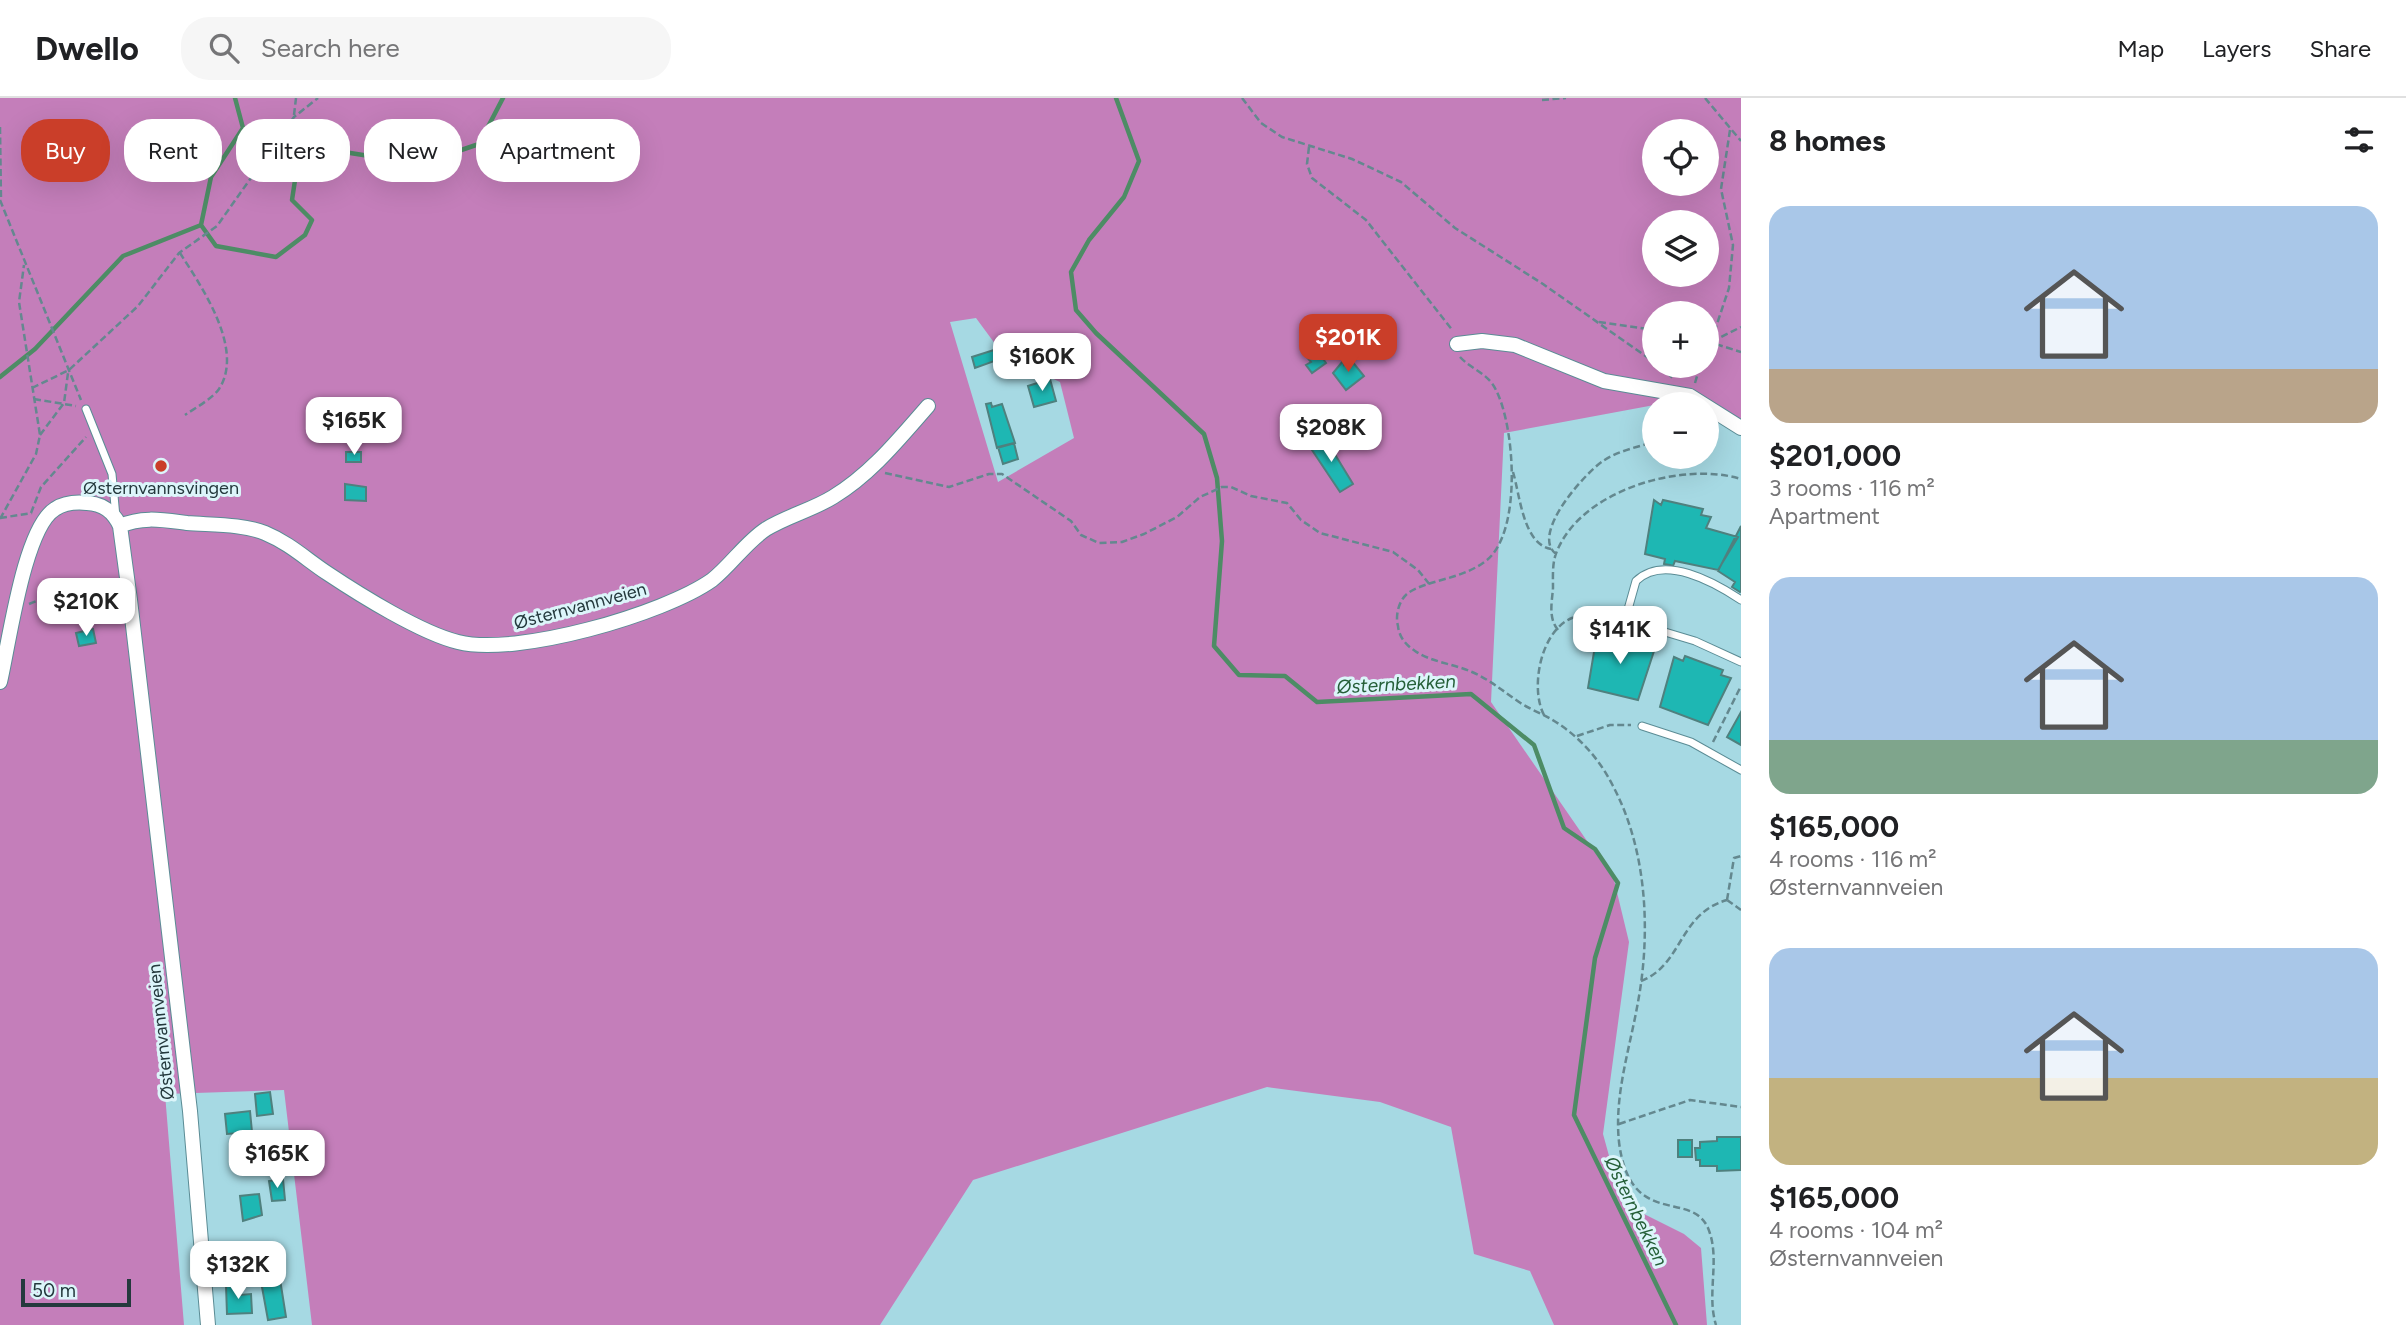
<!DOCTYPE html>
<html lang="en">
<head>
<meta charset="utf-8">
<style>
  :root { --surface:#fff; --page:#f6f6f6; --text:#202124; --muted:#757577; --line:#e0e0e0; --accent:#ca3e29 }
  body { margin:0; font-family:Figtree,sans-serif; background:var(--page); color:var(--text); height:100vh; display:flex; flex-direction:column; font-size:26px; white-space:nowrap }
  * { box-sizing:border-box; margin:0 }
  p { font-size:23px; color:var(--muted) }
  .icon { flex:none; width:38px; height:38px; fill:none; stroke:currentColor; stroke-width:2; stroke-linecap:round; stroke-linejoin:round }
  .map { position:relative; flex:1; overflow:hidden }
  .drawer { display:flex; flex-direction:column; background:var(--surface); width:665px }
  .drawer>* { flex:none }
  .guide { position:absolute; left:21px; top:21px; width:665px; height:63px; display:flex; gap:14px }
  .fabs { position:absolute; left:1642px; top:21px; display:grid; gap:14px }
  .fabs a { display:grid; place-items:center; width:77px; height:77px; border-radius:50%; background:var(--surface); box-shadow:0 7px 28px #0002; font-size:35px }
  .scale { position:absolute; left:21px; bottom:18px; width:110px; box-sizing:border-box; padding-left:7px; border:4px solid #24393d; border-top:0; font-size:19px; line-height:24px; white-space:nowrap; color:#24393d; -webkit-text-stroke:5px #dcf5fa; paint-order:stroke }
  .price { position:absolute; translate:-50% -60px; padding:0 16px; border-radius:14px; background:#fff; color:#222; font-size:23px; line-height:46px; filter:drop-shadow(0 2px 4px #0008) }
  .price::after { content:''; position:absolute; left:50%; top:42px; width:21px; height:16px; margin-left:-10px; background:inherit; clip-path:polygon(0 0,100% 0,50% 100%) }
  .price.current { background:var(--accent); color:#fff }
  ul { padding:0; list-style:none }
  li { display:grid; align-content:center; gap:14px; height:371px; padding:0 28px }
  li span { display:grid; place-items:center; height:217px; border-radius:21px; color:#555 }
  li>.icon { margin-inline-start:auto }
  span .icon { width:126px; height:126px; fill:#fffc; stroke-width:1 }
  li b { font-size:30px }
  h2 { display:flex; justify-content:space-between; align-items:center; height:84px; padding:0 28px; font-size:30px }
  .pill { padding:0 24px; border-radius:28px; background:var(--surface); box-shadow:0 7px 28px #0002; font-size:24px; line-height:63px }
  .pill.current { background:var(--accent); color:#fff }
  header { display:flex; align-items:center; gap:42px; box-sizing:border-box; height:98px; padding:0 35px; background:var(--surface); border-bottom:2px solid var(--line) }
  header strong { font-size:33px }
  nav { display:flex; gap:38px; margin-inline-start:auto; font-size:24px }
  .search { width:490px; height:63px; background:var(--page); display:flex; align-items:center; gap:18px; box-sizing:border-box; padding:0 24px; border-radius:28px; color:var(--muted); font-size:26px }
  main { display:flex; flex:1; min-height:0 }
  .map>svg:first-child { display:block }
  .forest { fill:#c47eba; fill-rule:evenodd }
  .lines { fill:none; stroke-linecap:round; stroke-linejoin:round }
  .stream { stroke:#4d8c65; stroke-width:4.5 }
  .building { fill:#1eb7b3; stroke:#4f807e; stroke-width:2 }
  .lane-casing { stroke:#5b8c95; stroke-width:9 }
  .street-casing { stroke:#5b8c95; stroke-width:16 }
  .path { stroke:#64888f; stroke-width:2.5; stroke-dasharray:7 3.5; stroke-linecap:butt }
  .lane { stroke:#fff; stroke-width:7 }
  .street { stroke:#fff; stroke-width:14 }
  .poi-dot { fill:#ca3e29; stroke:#dcf5fa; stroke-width:2.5 }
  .labels { text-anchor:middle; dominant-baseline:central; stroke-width:6; stroke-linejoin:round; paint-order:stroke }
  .poi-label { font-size:18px; fill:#24393d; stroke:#dcf5fa }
  .street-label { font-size:18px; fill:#24393d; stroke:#dcf5fa }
  .water-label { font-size:19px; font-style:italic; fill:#255f38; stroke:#dcf5fa }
</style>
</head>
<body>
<header>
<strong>Dwello</strong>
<div class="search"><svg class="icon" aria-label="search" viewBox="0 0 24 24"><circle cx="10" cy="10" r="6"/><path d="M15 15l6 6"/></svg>Search here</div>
<nav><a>Map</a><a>Layers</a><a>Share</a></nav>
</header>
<main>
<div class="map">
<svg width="1741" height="1227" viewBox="0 0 1741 1227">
  <rect width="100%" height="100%" fill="#a6d9e3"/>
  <path class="forest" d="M0,0H1741V327L1692,300L1504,335L1491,604L1614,782L1629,844L1603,1036L1622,1105L1684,1136L1701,1150L1707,1227H1554L1530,1173L1474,1156L1451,1029L1380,1004L1267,989L973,1082L880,1227H312L284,992L165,996L184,1227H0ZM1654,33H1706V86H1654ZM1654,124H1706V177H1654ZM1654,215H1706V268H1654ZM976,220L1004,258L1060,284L1074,340L998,384L950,224Z"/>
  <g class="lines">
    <path class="stream" d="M235,0L243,30L211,79L201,127L216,148L276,159L305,137L312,122L292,102L297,69L325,51L420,66L479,46L503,0
      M1116,0L1139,63L1124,99L1089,142L1071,174L1076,212L1096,235L1204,336L1217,380L1222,443L1214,548L1239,577L1285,578L1317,604L1471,596L1534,647L1564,730L1595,751L1618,785L1595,860L1574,1017L1676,1227
      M0,279L35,251L123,158L201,127"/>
  </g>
  <path class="building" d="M997,251L1000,261L975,270L972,259Z
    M1316,251L1326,265L1312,275L1306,267L1311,264L1306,258Z
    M1351,262L1364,278L1346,292L1333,275L1343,263L1344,267Z
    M1050,281L1056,303L1034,309L1028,288Z
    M991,305L992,309L1002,306L1015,345L997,350L986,306Z
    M1364,312L1374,318L1368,327L1358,322Z
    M1320,338L1326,346L1328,345L1353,386L1340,394L1308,346Z
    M1014,345L1018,361L1003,366L998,349Z
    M346,354H361V364H346Z
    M345,386L366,389V403L345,402Z
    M1654,402L1661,407L1663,402L1703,411L1701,417L1711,419L1706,430L1738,439L1718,472L1675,463L1673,468L1670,467L1664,466L1665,461L1645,456Z
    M1741,428V493L1740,494L1732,489L1735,484L1718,473Z
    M93,531L96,545L79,548L76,535Z
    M1597,536L1604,541L1605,536L1629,540L1645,545L1644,551L1654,553L1638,602L1588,590Z
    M1685,558L1723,572L1721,577L1731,580L1708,627L1660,609L1674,559L1683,563Z
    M1741,614V647L1727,639Z
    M270,994L273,1016L257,1018L255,996Z
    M250,1013L252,1034L227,1036L225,1016Z
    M1717,1039H1741V1072L1717,1073V1068H1700V1062H1696L1695,1050H1700V1044L1717,1043Z
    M1678,1042H1692V1059H1678Z
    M283,1081L285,1102L272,1103L269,1083Z
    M259,1096L262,1117L243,1123L240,1098Z
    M279,1175L286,1219L268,1222L260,1178Z
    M226,1187H240V1197L251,1196L252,1215L227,1216Z"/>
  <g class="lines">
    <g class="lane-casing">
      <path id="lane" d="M86,311L112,376L116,419
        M1741,502C1714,484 1664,456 1636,483L1625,522L1695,543L1741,564
        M1642,628L1691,644L1741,672"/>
    </g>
    <g class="street-casing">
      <path id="street" d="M1457,246L1482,243L1515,247L1604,283L1690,298L1741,330
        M120,428C142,418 163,422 187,425C211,427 243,426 265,435C289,445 306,461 327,475C360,497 421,535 458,544C516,559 664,516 712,482C731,467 746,444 766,431C787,418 812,412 833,399C871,376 899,341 928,308
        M0,584C9,546 24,430 55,411C64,405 77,404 87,405C103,406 113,413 120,428L130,502L190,1013L208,1227"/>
    </g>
    <path class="path" d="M1242,0L1261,25L1282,39L1352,61L1401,84L1455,130L1543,186L1654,264
      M1705,0L1741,43
      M1542,2L1566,0
      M294,17L296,0
      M0,29L1,101
      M1309,49L1307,66L1312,80L1366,122L1453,233
      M0,102L81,302
      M180,155C201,188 245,251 219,291C212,301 195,310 185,317
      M1599,224L1654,232
      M1706,243L1741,254
      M1711,244L1729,190L1733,147L1721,91L1730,32
      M1706,252L1711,244L1741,229
      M1460,259C1472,272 1488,275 1496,292C1515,329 1522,433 1487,462C1462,482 1429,481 1408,495C1399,502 1395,517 1398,528C1399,539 1406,547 1415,553C1431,564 1454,566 1472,574C1490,582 1503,593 1519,604C1529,611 1541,615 1551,621C1578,637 1599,660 1613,688C1647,752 1651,834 1638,904C1630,950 1614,997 1619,1044C1630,1132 1691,1091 1708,1130C1721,1161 1706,1195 1716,1227
      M1659,268L1674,281
      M1695,285L1700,268
      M32,290L69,272L138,208L179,155L217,128L294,19L318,0
      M34,301L76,308
      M40,337L64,305L68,275
      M1513,374C1520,397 1523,446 1551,451
      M885,375L949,389L989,376H1002L1071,423L1081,437L1099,445L1122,444L1144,436L1177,419L1200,399L1222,389H1231L1251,398L1287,405L1301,422L1320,435L1393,454L1418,472L1430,487
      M31,415L41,389L86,339
      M0,420L32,415
      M0,421L36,356L40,337L19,204L24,167
      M1556,456C1530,436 1585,375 1603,363C1618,353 1637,349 1654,344
      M29,506C59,493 83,491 114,498
      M1558,532C1548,520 1552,504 1553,490C1553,478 1552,464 1557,453C1582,392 1682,363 1741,381
      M1544,617C1530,591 1540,533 1572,520C1585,515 1602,517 1615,520
      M1577,638L1610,627H1631
      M1713,644L1741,588
      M1727,802L1734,760L1741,758
      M1727,802L1741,812
      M1641,883C1683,867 1678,816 1727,802
      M1619,1026L1690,1002L1741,1009"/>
    <use href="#lane" class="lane"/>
    <use href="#street" class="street"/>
  </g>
  <circle class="poi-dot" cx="161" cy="368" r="7"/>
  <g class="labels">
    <g class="poi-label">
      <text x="161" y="390">Østernvannsvingen</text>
    </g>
    <g class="street-label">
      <text transform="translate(580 508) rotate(-15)">Østernvannveien</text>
      <text transform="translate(161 934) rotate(-96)">Østernvannveien</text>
    </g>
    <g class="water-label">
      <text transform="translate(1396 586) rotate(-3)">Østernbekken</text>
      <text transform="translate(1636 1113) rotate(64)">Østernbekken</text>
    </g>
  </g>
</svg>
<div class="fabs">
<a><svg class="icon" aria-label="locate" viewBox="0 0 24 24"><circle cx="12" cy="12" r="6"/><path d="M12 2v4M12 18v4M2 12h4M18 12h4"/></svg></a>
<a><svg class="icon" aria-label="layers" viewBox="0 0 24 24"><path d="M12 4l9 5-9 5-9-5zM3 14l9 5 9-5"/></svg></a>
<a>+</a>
<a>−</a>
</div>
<div class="scale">50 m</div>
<b class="price current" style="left:1348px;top:276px">$201K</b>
<b class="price" style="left:1042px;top:295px">$160K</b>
<b class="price" style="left:354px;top:359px">$165K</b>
<b class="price" style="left:1331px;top:366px">$208K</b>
<b class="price" style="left:86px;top:540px">$210K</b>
<b class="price" style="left:1620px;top:568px">$141K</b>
<b class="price" style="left:277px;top:1092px">$165K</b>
<b class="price" style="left:238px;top:1203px">$132K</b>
<div class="guide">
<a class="pill current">Buy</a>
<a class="pill">Rent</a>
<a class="pill">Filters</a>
<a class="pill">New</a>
<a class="pill">Apartment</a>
</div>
</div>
<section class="drawer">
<h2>8 homes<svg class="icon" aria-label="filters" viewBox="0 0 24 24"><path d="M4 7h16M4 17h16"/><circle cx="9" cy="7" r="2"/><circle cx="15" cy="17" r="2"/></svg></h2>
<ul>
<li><span style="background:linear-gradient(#a9c7e8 75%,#b9a48a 0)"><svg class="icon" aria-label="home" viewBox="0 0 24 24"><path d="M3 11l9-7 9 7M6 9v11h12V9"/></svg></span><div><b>$201,000</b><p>3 rooms · 116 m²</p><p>Apartment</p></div></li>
<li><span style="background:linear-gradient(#a9c7e8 75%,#7fa58c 0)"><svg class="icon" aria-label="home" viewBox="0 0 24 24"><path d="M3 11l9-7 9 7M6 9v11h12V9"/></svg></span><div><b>$165,000</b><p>4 rooms · 116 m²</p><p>Østernvannveien</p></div></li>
<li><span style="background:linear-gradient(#a9c7e8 60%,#c2b280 0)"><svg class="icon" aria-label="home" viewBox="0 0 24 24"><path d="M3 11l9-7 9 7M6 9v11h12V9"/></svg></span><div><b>$165,000</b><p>4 rooms · 104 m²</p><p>Østernvannveien</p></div></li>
</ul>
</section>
</main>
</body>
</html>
